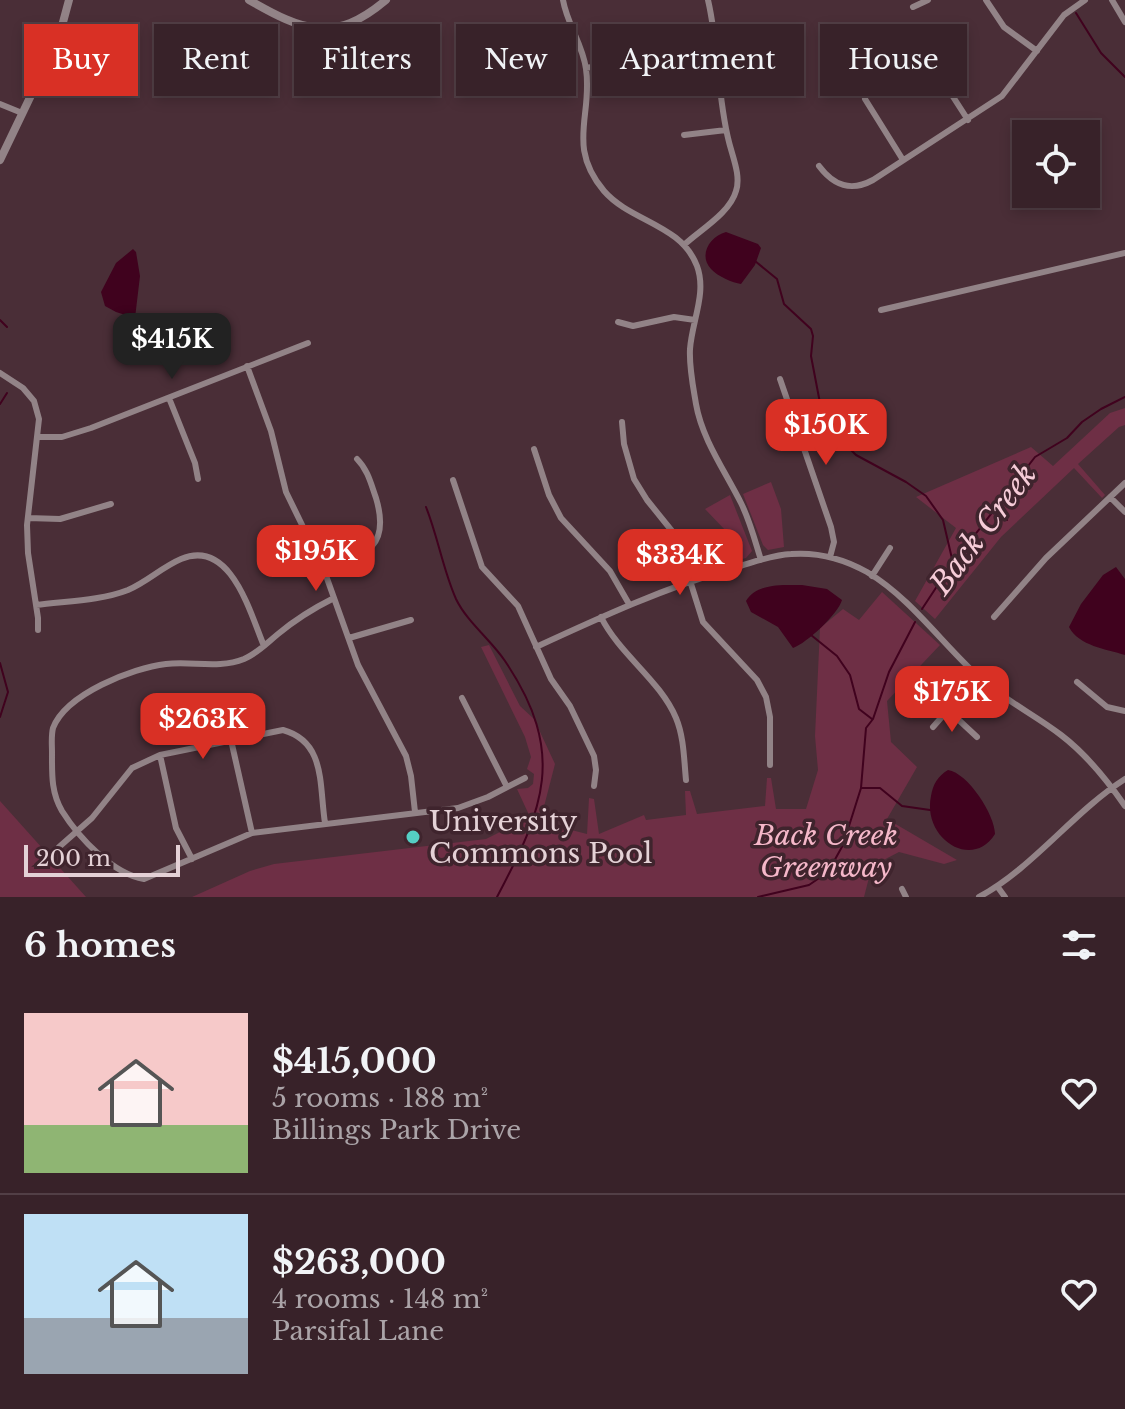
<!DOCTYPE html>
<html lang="en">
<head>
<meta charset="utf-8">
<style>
  :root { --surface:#382229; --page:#3f2a31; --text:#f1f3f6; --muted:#aba4a8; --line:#523f46; --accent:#d93025 }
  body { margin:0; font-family:"Libre Baskerville",serif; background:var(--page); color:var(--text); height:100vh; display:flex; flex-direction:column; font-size:30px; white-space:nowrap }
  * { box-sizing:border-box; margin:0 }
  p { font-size:26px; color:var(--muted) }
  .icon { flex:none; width:44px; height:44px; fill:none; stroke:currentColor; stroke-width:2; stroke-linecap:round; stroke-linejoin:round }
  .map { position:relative; height:897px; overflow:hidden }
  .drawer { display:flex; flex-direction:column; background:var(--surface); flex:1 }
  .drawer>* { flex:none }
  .guide { position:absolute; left:24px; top:24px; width:1078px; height:72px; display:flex; gap:16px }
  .tools { position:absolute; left:1012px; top:120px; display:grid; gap:16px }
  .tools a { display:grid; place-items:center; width:88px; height:88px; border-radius:0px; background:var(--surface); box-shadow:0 4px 12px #0003,0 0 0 2px var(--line); font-size:40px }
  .scale { position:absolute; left:24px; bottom:20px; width:156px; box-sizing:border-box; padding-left:8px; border:4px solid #e4d1d6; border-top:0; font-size:22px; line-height:28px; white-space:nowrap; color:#e4d1d6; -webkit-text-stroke:6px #3f242d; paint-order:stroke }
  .price { position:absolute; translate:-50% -68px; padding:0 18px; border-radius:16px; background:var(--accent); color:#fff; font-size:26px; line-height:52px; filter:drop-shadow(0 2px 4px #0008) }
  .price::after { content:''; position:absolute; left:50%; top:48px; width:24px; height:18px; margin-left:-12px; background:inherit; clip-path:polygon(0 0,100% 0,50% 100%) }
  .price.on { background:#222; color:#fff }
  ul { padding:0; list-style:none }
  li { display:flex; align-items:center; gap:24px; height:200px; padding:0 24px }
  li+li { border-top:2px solid var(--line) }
  li span { display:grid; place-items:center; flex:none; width:224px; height:160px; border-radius:0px; color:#555 }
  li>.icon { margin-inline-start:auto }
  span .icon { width:96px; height:96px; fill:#fffc; stroke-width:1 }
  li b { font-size:34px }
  h2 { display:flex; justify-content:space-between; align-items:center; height:96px; padding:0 24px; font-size:34px }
  .tag { padding:0 28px; border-radius:0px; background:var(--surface); box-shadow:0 4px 12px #0003,0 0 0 2px var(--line); font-size:28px; line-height:72px }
  .tag.on { background:var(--accent); color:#fff }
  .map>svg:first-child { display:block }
  .green { fill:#6e2f45 }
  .water { fill:#40021e }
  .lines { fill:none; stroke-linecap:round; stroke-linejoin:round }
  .stream { stroke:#40021e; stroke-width:2 }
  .minor { stroke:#928387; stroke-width:6 }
  .tertiary { stroke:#928387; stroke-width:8 }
  .poi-dot { fill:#55cec4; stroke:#3f242d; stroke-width:3 }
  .labels { text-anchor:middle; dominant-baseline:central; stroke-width:7; stroke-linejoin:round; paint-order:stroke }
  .poi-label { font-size:28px; fill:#e4d1d6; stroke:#3f242d; text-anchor:start }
  .park-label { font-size:28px; font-style:italic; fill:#f5b7c9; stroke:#3f242d }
  .water-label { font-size:30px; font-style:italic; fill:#f6ccd8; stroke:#3f242d }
</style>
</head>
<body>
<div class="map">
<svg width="1125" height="897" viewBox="0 0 1125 897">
  <rect width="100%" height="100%" fill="#4a2e37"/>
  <path class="green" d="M1125,408V425L1119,427L1078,464L1105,495L1102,498L1074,468L1001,537L935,619L915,601L956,528L916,497L1031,447L1053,466L1110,413Z
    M771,482L781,509L784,547L768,550L763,545L743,494Z
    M730,495L752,551L746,558L735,561L726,531L705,509Z
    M882,592L940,645L887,701L891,742L917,767L887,819L957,860L944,864L899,852L872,866L864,897H192L250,871L274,864L486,839L530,817L517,789L528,788L533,784L534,774L527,769L531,757L525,737L481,647L489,645L520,706L534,719L555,764L540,822L587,834L589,798L594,799L599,834L644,815L646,820L686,815L685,791H690L697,814L765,806L767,778H771L776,809H806L818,770L815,736L820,628L843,609L859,620Z
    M0,801L86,897H0Z"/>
  <path class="water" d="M726,232L758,244L761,248L755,265L741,284C733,283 717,276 711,269C698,255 710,236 726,232Z
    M133,249L136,252L140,276L135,318L116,312L105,306L101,292L116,263Z
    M1116,567L1125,579V655C1106,649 1079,646 1069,627L1081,604L1103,575Z
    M802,585L827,589L842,600C838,614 807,643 793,648L778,627L751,612L746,601C757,583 782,585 802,585Z
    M948,770C968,773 995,815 995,834C972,871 922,838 931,796C933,784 938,776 948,770Z"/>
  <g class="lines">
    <path class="stream" d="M1076,13L1101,53L1125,77
      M755,261L777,279L784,304L811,329L813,336L811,356L820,403L837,436L856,455L906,482L926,496L943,520L953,563
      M0,320L7,327
      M0,404L7,393
      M426,507C438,537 443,570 456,599C467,622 491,640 505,661C567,753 544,808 497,897
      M997,509L1007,520
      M922,609L947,571L1035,457L1067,438L1082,422L1101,409L1125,397
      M811,635L837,656L850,675L859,709L872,719
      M0,663L8,692L0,717
      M861,788H880L902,806L930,810
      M758,897L809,885L828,872L843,845L861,788L866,728L873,719L889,672L915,622"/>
    <path class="minor" d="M563,0C567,24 583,45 586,69C593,115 566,146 604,191C631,222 681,224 697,266C707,293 692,321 690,349C689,367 693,386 696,404C702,439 725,471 741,503C750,521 755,541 761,560
      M986,0L1004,27L1037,51
      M1112,0L1125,22
      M913,7L928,0
      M930,61L968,120
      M586,68L634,60
      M865,99L903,160
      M0,104L22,113
      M684,135L726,130
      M819,166C834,186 851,192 873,180L1002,96L1064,15L1085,0
      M684,245C700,230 730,213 736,191C741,176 733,158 729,142C717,96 719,47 708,0
      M881,310L1125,253
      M618,322L633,326L674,317L695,320
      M247,366L271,431L286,492L324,570L358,665L406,756L411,776L415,812
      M0,373L23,388L34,401L39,419L27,525L28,553L38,618V630
      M780,379L831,527L834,542L830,557
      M169,398L195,463L198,479
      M622,422L624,444L634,479L647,500L676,536L703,622L757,680L766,697L770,717V765
      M39,437H62L91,428L308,343
      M534,449L549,495L561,518L610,571L629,604
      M453,480L482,567L518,606L551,679L570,706L594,756L596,770L594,786
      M1110,497L1125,512
      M28,518L60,519L111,504
      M324,570C365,555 391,548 376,498C371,484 368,470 357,459
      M872,576L890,548
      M334,598C314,608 296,619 278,634C267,643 258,653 244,659C219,669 192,661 166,664C132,668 66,694 53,728C51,736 52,745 52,752C52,774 51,792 62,811C79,838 113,874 144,879L252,833L458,808L488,797L525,778
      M36,605C65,601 100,601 128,590C147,582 162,567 181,559C231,538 250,613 264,646
      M601,617C620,655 660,680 676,718C684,737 684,760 686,780
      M994,617L1046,558L1125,483
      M349,638L411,620
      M536,647C601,617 664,588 733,568C752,563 771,555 791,554C818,552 844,559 867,572C912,599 942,644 981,679C1006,701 1035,715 1061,735C1086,754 1107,780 1125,806
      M1077,682L1107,707L1125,711
      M462,698L507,787
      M947,709L977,737
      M933,727L978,676
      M231,740L252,833
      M160,755L176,828L192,859
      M59,847L92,818L132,768L160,755L283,730C326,742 319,785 325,823
      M997,886L1005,897
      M902,889L906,897
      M979,897C1034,867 1072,813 1125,779"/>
    <path class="tertiary" d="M249,0C303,31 334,44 386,0
      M0,160L59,37L69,0"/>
  </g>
  <circle class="poi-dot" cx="413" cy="837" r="8"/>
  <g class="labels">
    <g class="poi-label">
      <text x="429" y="821">University<tspan x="429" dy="32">Commons Pool</tspan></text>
    </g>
    <g class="park-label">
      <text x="826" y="835">Back Creek<tspan x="826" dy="32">Greenway</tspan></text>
    </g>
    <g class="water-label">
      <text transform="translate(983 529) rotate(-53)">Back Creek</text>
    </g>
  </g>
</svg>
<div class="tools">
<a><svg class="icon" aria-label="locate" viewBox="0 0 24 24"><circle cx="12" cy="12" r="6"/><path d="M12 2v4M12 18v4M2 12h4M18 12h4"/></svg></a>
</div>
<div class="scale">200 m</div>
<b class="price on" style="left:172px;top:381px">$415K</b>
<b class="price" style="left:826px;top:467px">$150K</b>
<b class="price" style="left:316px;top:593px">$195K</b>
<b class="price" style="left:680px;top:597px">$334K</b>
<b class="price" style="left:952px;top:734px">$175K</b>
<b class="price" style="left:203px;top:761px">$263K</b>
<div class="guide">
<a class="tag on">Buy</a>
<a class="tag">Rent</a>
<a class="tag">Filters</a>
<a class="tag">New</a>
<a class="tag">Apartment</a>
<a class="tag">House</a>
</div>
</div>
<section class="drawer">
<h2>6 homes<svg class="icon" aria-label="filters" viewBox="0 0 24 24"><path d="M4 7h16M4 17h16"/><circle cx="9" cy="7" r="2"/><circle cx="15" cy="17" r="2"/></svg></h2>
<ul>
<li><span style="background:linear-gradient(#f6c9c9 70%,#8fb573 0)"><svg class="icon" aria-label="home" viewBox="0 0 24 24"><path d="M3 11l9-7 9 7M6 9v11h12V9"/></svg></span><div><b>$415,000</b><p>5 rooms · 188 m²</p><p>Billings Park Drive</p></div><svg class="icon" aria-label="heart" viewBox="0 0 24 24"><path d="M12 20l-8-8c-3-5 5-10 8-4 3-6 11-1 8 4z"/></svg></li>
<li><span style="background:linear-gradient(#bfe0f5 65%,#9aa5b1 0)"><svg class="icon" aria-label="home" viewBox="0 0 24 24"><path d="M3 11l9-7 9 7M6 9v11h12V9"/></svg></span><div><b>$263,000</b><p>4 rooms · 148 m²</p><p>Parsifal Lane</p></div><svg class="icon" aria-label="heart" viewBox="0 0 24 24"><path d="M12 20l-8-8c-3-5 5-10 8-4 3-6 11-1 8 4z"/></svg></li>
</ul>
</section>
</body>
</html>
